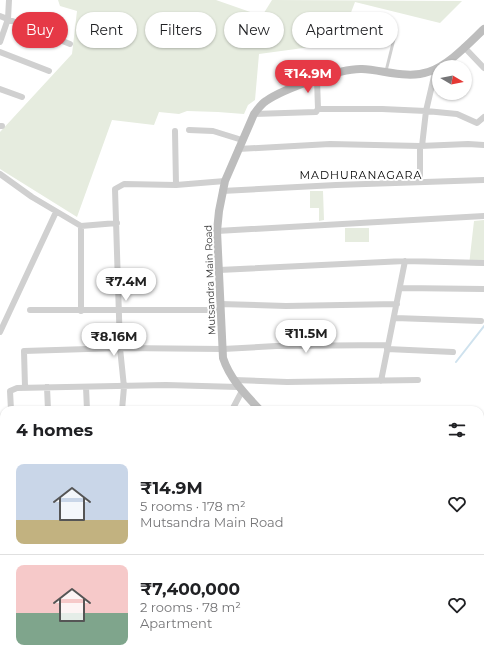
<!DOCTYPE html>
<html lang="en">
<head>
<meta charset="utf-8">
<style>
  :root { --surface:#fff; --page:#f6f6f6; --text:#202124; --muted:#757577; --line:#e0e0e0; --accent:#e63946 }
  body { margin:0; font-family:Montserrat,sans-serif; background:var(--page); color:var(--text); height:100vh; display:flex; flex-direction:column; font-size:15px; white-space:nowrap }
  * { box-sizing:border-box; margin:0 }
  p { font-size:13px; color:var(--muted) }
  .icon { flex:none; width:22px; height:22px; fill:none; stroke:currentColor; stroke-width:2; stroke-linecap:round; stroke-linejoin:round }
  .map { position:relative; flex:1; overflow:hidden }
  .side { position:absolute; left:0px; top:406px; width:484px; height:256px; display:flex; flex-direction:column; background:var(--surface); border-radius:12px 12px 0 0; box-shadow:0 1px 3px #0004 }
  .side>* { flex:none }
  .guide { position:absolute; left:12px; top:12px; width:460px; height:36px; display:flex; gap:8px }
  .needle { width:26px; rotate:100deg }
  .fabs { position:absolute; left:432px; top:60px; display:grid; gap:8px }
  .fabs a { display:grid; place-items:center; width:40px; height:40px; border-radius:50%; background:var(--surface); box-shadow:0 1px 3px #0004; font-size:20px }
  .price { position:absolute; translate:-50% -34px; padding:0 9px; border-radius:14px; background:#fff; color:#222; font-size:13px; line-height:26px; filter:drop-shadow(0 1px 2px #0008) }
  .price::after { content:''; position:absolute; left:50%; top:24px; width:12px; height:9px; margin-left:-6px; background:inherit; clip-path:polygon(0 0,100% 0,50% 100%) }
  .price.active { background:var(--accent); color:#fff }
  ul { padding:0; list-style:none }
  li { display:flex; align-items:center; gap:12px; height:100px; padding:0 16px }
  li+li { border-top:1px solid var(--line) }
  li span { display:grid; place-items:center; flex:none; width:112px; height:80px; border-radius:8px; color:#555 }
  li>.icon { margin-inline-start:auto }
  span .icon { width:48px; height:48px; fill:#fffc; stroke-width:1 }
  li b { font-size:17px }
  h2 { display:flex; justify-content:space-between; align-items:center; height:48px; padding:0 16px; font-size:17px }
  .tag { padding:0 14px; border-radius:18px; background:var(--surface); box-shadow:0 1px 3px #0004; font-size:14px; line-height:36px }
  .tag.active { background:var(--accent); color:#fff }
  .map>svg:first-child { display:block }
  .green { fill:#e6ecdf }
  .lines { fill:none; stroke-linecap:round; stroke-linejoin:round }
  .stream { stroke:#cfe2ee; stroke-width:2 }
  .lane { stroke:#d0d0d0; stroke-width:3 }
  .street { stroke:#d0d0d0; stroke-width:6 }
  .secondary { stroke:#bdbdbd; stroke-width:8 }
  .labels { text-anchor:middle; dominant-baseline:central; stroke-width:4; stroke-linejoin:round; paint-order:stroke }
  .street-label { font-size:10px; fill:#333; stroke:#fff }
  .neighbourhood-label { font-size:11px; letter-spacing:1px; fill:#000; stroke:#fff }
</style>
</head>
<body>
<div class="map">
<svg width="484" height="662" viewBox="0 0 484 662">
  <rect width="100%" height="100%" fill="#fff"/>
  <path class="green" d="M58,0H216L262,16L272,0L462,1L440,23L355,2L342,36L324,32L318,46L259,54L255,100L248,105L244,114L218,112L187,111L179,114L159,112L154,125L112,120L77,217L0,169V132L72,54L77,11L60,6Z
    M310,191H323L324,220L319,221V208H310Z
    M484,220V266L469,265L474,221Z
    M345,228H369V242H345Z
    M480,619L484,621V662H459L461,658H480Z
    M15,658H109L107,662H12Z
    M122,658H226L223,662H119Z"/>
  <g class="lines">
    <path class="stream" d="M456,362L484,326"/>
    <path class="lane" d="M386,71L396,31"/>
    <path class="street" d="M0,16L70,44
      M0,42L8,19L9,0
      M464,47L484,68
      M0,52L49,71
      M317,79L318,109
      M0,89L22,97
      M254,114L316,112L318,109H382L426,111L457,114L477,123L484,117
      M0,126H2
      M189,130L213,131L242,140
      M175,131L176,185
      M422,146L426,111L436,68
      M238,149L330,144L420,146L468,144L484,145
      M0,174L32,197L81,226L117,223
      M420,182V146
      M222,191L336,185L484,180
      M217,231L484,216
      M219,270L405,261L484,263
      M401,288L484,289
      M220,304L286,306L397,304
      M30,310H221
      M81,311V226
      M395,318L481,321
      M0,332L56,212
      M387,349L453,352
      M234,380L287,382L418,380
      M381,381L405,261
      M25,387L24,351L120,348L223,349L276,346L388,345
      M47,387L48,410
      M86,387L87,410
      M11,410L10,391L17,388L166,385L238,387
      M122,410L124,387L120,348L115,189L124,184L176,185L225,181
      M232,410L242,391
      M0,486L4,487
      M0,518H4
      M480,540L484,529
      M0,550H4
      M0,581L4,582
      M0,647L4,601
      M111,662L113,658
      M236,662L239,658
      M409,662L410,658
      M437,662L438,658"/>
    <path class="secondary" d="M260,410C245,394 230,379 223,358L217,231L219,211L225,181L254,114C258,109 261,104 266,101C283,89 341,68 362,69C383,70 408,79 428,72C448,66 469,43 484,29
      M249,658L252,662"/>
  </g>
  <g class="labels">
    <g class="street-label">
      <text transform="translate(210 280) rotate(-92)">Mutsandra Main Road</text>
    </g>
    <g class="neighbourhood-label">
      <text x="361" y="175">MADHURANAGARA</text>
    </g>
  </g>
</svg>
<div class="fabs">
<a><svg class="needle" viewBox="-14 -14 28 28"><path d="M0-13l5 13h-10z" fill="#e53935"/><path d="M0 13l5-13h-10z" fill="#757577"/></svg></a>
</div>
<b class="price active" style="left:308px;top:94px">₹14.9M</b>
<b class="price" style="left:126px;top:302px">₹7.4M</b>
<b class="price" style="left:306px;top:354px">₹11.5M</b>
<b class="price" style="left:114px;top:357px">₹8.16M</b>
<div class="guide">
<a class="tag active">Buy</a>
<a class="tag">Rent</a>
<a class="tag">Filters</a>
<a class="tag">New</a>
<a class="tag">Apartment</a>
</div>
<section class="side">
<h2>4 homes<svg class="icon" aria-label="filters" viewBox="0 0 24 24"><path d="M4 7h16M4 17h16"/><circle cx="9" cy="7" r="2"/><circle cx="15" cy="17" r="2"/></svg></h2>
<ul>
<li><span style="background:linear-gradient(#c9d6e8 70%,#c2b280 0)"><svg class="icon" aria-label="home" viewBox="0 0 24 24"><path d="M3 11l9-7 9 7M6 9v11h12V9"/></svg></span><div><b>₹14.9M</b><p>5 rooms · 178 m²</p><p>Mutsandra Main Road</p></div><svg class="icon" aria-label="heart" viewBox="0 0 24 24"><path d="M12 20l-8-8c-3-5 5-10 8-4 3-6 11-1 8 4z"/></svg></li>
<li><span style="background:linear-gradient(#f6c9c9 60%,#7fa58c 0)"><svg class="icon" aria-label="home" viewBox="0 0 24 24"><path d="M3 11l9-7 9 7M6 9v11h12V9"/></svg></span><div><b>₹7,400,000</b><p>2 rooms · 78 m²</p><p>Apartment</p></div><svg class="icon" aria-label="heart" viewBox="0 0 24 24"><path d="M12 20l-8-8c-3-5 5-10 8-4 3-6 11-1 8 4z"/></svg></li>
</ul>
</section>
</div>
</body>
</html>
